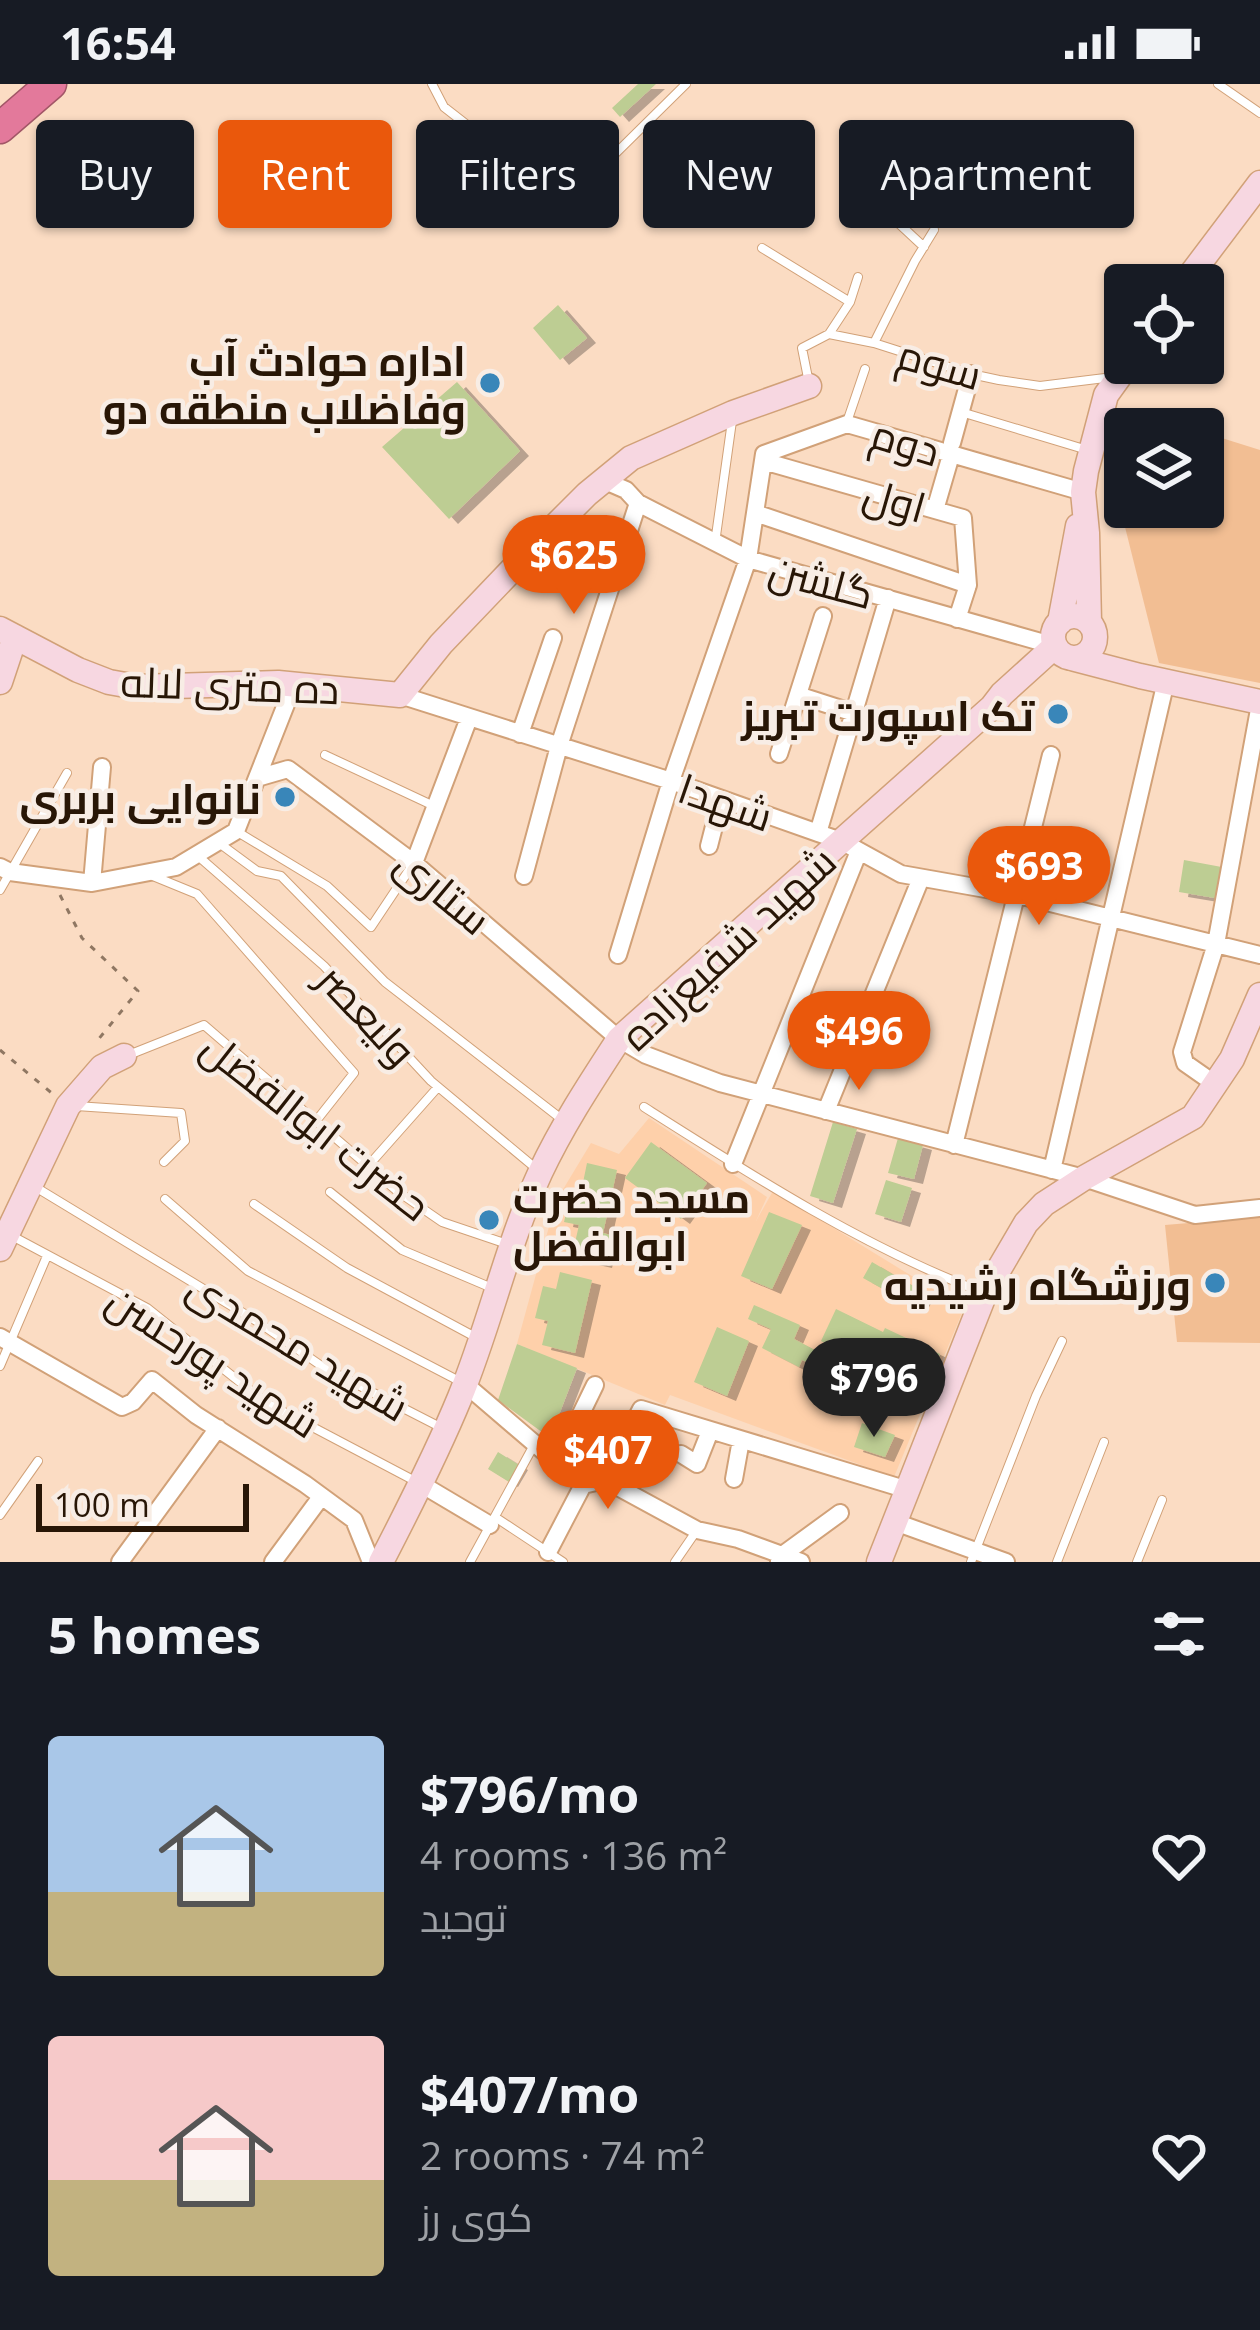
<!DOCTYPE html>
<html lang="en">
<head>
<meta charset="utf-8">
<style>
  :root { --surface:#171b24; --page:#242831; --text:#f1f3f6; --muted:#9ea1a6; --accent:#ea580c }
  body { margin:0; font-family:"Open Sans",Cairo,sans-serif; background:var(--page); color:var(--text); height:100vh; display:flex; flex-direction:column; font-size:45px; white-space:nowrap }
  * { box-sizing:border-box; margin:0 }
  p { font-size:39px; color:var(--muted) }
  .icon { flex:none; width:66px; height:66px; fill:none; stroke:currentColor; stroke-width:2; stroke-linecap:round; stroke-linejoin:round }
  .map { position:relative; height:1478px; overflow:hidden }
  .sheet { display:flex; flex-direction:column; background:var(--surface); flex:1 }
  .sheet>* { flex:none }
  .hud { position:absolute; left:36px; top:36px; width:1188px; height:108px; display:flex; gap:24px }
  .tools { position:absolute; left:1104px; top:180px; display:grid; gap:24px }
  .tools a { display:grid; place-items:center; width:120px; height:120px; border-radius:12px; background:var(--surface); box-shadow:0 3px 9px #0004; font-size:60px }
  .scale { position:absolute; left:36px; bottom:30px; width:213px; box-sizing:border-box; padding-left:12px; border:6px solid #281606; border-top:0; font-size:33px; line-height:42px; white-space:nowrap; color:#281606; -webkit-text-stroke:9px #f8ede5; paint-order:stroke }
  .price { position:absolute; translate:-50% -102px; padding:0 27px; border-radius:42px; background:var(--accent); color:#fff; font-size:39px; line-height:78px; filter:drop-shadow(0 3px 6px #0008) }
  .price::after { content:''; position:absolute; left:50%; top:72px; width:36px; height:27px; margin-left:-18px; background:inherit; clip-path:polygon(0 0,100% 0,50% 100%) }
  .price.active { background:#222; color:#fff }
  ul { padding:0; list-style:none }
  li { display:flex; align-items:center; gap:36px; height:300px; padding:0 48px }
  li span { display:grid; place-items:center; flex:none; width:336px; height:240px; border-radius:12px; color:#555 }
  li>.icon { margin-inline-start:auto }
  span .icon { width:144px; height:144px; fill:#fffc; stroke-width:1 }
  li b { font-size:51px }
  h2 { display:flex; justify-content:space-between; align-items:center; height:144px; padding:0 48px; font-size:51px }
  .tag { padding:0 42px; border-radius:12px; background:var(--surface); box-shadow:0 3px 9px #0004; font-size:42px; line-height:108px }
  .tag.active { background:var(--accent); color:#fff }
  .status { display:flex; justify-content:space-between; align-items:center; height:84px; padding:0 60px; background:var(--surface); direction:ltr }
  .status svg { height:33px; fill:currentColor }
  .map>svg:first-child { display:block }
  .built { fill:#fed0aa }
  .green { fill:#f2be93 }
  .building { fill:#bdcd93; filter:url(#shadow) }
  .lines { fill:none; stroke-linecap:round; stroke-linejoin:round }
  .lane-casing { stroke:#d1a178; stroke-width:10 }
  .street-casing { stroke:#d1a178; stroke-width:20 }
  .secondary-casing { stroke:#d1a178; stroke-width:27 }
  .highway-casing { stroke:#a25667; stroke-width:33 }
  .path { stroke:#8f7762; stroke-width:3; stroke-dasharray:6 9; stroke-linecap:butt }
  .lane { stroke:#fff; stroke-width:8 }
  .street { stroke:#fff; stroke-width:16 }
  .secondary { stroke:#f7d7e1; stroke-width:24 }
  .highway { stroke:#e3799b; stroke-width:30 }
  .poi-dot { fill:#3986b9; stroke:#f8ede5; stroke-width:4.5 }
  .labels { text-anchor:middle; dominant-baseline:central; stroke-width:9; stroke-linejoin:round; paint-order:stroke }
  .poi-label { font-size:42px; font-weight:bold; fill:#281606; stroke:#f8ede5; text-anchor:end }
  .street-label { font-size:42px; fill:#281606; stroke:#f8ede5 }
</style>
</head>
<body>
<div class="status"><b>16:54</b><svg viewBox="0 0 49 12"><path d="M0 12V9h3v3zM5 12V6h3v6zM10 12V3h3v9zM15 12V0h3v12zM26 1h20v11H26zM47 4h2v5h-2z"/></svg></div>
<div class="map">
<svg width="1260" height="1478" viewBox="0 0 1260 1478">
  <defs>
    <filter id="shadow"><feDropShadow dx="9" dy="5" stdDeviation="0" flood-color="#0004"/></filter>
  </defs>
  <rect width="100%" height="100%" fill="#fbdcc3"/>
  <path class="built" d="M649,1034L767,1113L756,1137L773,1107L964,1224L894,1393L670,1311L665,1321L517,1260L556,1117L591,1059L619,1070Z"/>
  <path class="green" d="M1209,350L1260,366V599L1159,579L1119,419L1125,364V423H1203V351Z
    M1260,1133V1259L1177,1258L1165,1141Z"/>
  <path class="building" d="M638,0H656L620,33L612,24Z
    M558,221L587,254L560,276L533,244Z
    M457,298L520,367L449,435L382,363Z
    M1184,776L1227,784L1221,815L1179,808Z
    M833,1038L857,1045L833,1119L810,1112Z
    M898,1054L923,1061L914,1095L888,1089Z
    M651,1058L707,1099L681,1135L625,1094Z
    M587,1079L617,1086L603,1149L610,1151L603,1179L572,1172L579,1141L564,1138L568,1121L578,1123Z
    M886,1096L912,1104L901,1138L875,1130Z
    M769,1128L802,1141L772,1205L741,1192Z
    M872,1178L925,1209L917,1224L863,1194Z
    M560,1188L592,1196L575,1269L542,1261L548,1237L535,1234L543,1202L556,1205Z
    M754,1221L800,1241L794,1255L815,1266L809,1279L802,1276L799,1283L762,1264L771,1245L748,1235Z
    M836,1225L883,1248L885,1244L940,1270L922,1308L821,1257Z
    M717,1243L749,1257L727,1312L694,1298Z
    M517,1260L577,1284L550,1354L498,1316Z
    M862,1339L895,1351L885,1373L854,1363Z
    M498,1368L519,1381L509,1398L488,1385Z"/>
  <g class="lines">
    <g class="lane-casing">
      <path id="lane" d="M432,0L444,23L494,62L616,69L686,0
        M1218,0L1260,29
        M850,83L865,108L924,163
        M762,164L850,218
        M829,250L850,218L858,193
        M874,259L915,177L934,146
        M809,299L802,264L829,250L874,259L971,290L999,296L1040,302L1113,293
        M961,328L1084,365
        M847,338L865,285
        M715,459L732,337
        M325,671L434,722
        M236,747L327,802L371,843L413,780
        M219,759L257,787L281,792L385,898L564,1037
        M198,772L324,882L431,997L539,1087
        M153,792L197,810L354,989L316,1037
        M0,806L67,689
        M126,972L204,941L397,1107L442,1138L510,1161
        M76,1022L181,1029L185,1057L164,1078
        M644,1023C751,1091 860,1161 979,1207
        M368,1082L438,1003
        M37,1104L258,1238L323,1283L442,1344
        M330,1108L402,1166L492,1204
        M165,1115L248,1187L463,1299
        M254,1120L347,1184L479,1255
        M14,1153L147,1224L265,1318L415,1397
        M0,1282L47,1172
        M0,1431L38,1377
        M495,1433L563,1478
        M470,1478L534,1361
        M675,1478L697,1446
        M971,1478L1036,1312L1062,1257
        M1057,1478L1104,1358
        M1137,1478L1162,1416"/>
    </g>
    <g class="street-casing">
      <path id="street" d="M952,359L971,290
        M763,377L963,434L968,501
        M603,396L626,406L638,419L748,475L1055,562
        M935,426L951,371
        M755,429L968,501L957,535
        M400,611L671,697L818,749L841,757L901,790L1014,810L1260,871
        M798,611L854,629
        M520,650L553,554
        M779,670L823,532
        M257,694L288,685L414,779L619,955L646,971L720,999L1084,1094L1195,1131L1260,1124
        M818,749L888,514
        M709,762L721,715
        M414,779L469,634
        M0,783L10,788L92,799L176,783L236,747L294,600
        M524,792L559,662L638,419
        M92,799L102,683
        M618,871L671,697L748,475L764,370L847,340L1083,408
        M1215,1000L1185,979L1182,968L1216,860L1260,620
        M826,1027L921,794
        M954,1061L1051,671
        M733,1080L859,767
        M1052,1086L1166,597
        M0,1253L122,1323L133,1318L152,1296L196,1331L305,1400L354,1436L371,1478
        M465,1300L583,1401L605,1396L697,1446L738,1455L801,1478
        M681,1370L697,1380L710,1347
        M557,1379L595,1301
        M734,1395L741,1356
        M605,1396L641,1325L908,1406
        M421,1400L490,1441
        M895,1438L1006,1478
        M548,1468L583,1401
        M779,1477L781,1472L840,1429
        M120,1478L218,1344
        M273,1478L321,1413"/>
    </g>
    <g class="secondary-casing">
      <path id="secondary" d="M1183,201L1260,99
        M1053 553a21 21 0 1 1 42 0a21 21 0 1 1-42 0Z
        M1060,538L1078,442
        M1089,538L1087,449L1083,408L1086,387L1106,311L1129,279
        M0,545L78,586L109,598L137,603L278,599L400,611L441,560L526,471L587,410L631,374L733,329L809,302
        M1071,574L1140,592L1260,618
        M0,598L15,553
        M0,1165L68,1022L102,983L124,972
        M381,1478C409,1424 437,1369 460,1313C490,1240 507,1161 540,1089C562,1042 591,998 619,955L992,623L1002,610L1055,562
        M879,1478L985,1209L1026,1139L1044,1120L1084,1094L1193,1033L1232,975L1260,911"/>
    </g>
    <g class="highway-casing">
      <path id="highway" d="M0,44L51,0"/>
    </g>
    <path class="path" d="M60,811L82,854L138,907L97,957L98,961
      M0,966L54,1011"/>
    <use href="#lane" class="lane"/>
    <use href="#street" class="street"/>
    <use href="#secondary" class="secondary"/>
    <use href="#highway" class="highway"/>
  </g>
  <g class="poi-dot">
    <circle cx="490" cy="299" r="12"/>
    <circle cx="1058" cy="630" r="12"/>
    <circle cx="285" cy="713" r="12"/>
    <circle cx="489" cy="1136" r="12"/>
    <circle cx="1215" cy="1199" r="12"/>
  </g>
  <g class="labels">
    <g class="poi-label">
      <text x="466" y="275">اداره حوادث آب<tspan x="466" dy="48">وفاضلاب منطقه دو</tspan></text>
      <text x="1034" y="630">تک اسپورت تبریز</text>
      <text x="261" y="713">نانوایی بربری</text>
      <text x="513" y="1112" text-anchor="start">مسجد حضرت<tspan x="513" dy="48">ابوالفضل</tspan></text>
      <text x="1191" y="1199">ورزشگاه رشیدیه</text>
    </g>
    <g class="street-label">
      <text transform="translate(940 279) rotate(16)">سوم</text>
      <text transform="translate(906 357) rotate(17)">دوم</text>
      <text transform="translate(895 415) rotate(16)">اول</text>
      <text transform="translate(822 496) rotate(15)">گلشن</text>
      <text transform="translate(230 600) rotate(2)">ده متری لاله</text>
      <text transform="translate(726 717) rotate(19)">شهدا</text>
      <text transform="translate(444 806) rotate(40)">ستاری</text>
      <text transform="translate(727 863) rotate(-43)">شهید شفیع‌زاده</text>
      <text transform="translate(368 930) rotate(47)">ولیعصر</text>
      <text transform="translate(317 1041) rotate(38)">حضرت ابوالفضل</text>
      <text transform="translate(299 1261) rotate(31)">شهید محمدی</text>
      <text transform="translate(214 1276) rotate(33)">شهید پورحسن</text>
    </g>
  </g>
</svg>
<div class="tools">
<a><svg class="icon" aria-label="locate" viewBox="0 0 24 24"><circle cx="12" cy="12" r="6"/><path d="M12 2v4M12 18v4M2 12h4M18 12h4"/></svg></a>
<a><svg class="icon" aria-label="layers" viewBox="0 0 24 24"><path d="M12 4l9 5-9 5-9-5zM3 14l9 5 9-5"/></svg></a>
</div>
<div class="scale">100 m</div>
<b class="price" style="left:574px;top:533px">$625</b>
<b class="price" style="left:1039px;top:844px">$693</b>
<b class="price" style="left:859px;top:1009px">$496</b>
<b class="price active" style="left:874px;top:1356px">$796</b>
<b class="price" style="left:608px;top:1428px">$407</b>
<div class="hud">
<a class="tag">Buy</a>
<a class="tag active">Rent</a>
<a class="tag">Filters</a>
<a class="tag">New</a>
<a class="tag">Apartment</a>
</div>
</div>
<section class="sheet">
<h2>5 homes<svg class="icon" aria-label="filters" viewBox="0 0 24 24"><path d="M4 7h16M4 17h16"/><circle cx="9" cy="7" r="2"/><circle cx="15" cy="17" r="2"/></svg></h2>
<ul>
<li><span style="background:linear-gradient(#a9c7e8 65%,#c2b280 0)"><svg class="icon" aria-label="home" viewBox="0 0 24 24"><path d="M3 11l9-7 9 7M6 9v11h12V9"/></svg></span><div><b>$796/mo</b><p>4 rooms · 136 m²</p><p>توحید</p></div><svg class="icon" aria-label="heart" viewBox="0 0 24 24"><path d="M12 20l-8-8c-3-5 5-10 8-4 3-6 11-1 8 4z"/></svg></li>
<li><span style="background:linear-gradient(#f6c9c9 60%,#c2b280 0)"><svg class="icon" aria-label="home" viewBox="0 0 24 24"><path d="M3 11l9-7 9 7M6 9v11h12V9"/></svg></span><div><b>$407/mo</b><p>2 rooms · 74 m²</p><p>کوی رز</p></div><svg class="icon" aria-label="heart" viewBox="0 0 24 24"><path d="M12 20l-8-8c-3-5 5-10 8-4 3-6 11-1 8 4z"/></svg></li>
</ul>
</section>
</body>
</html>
